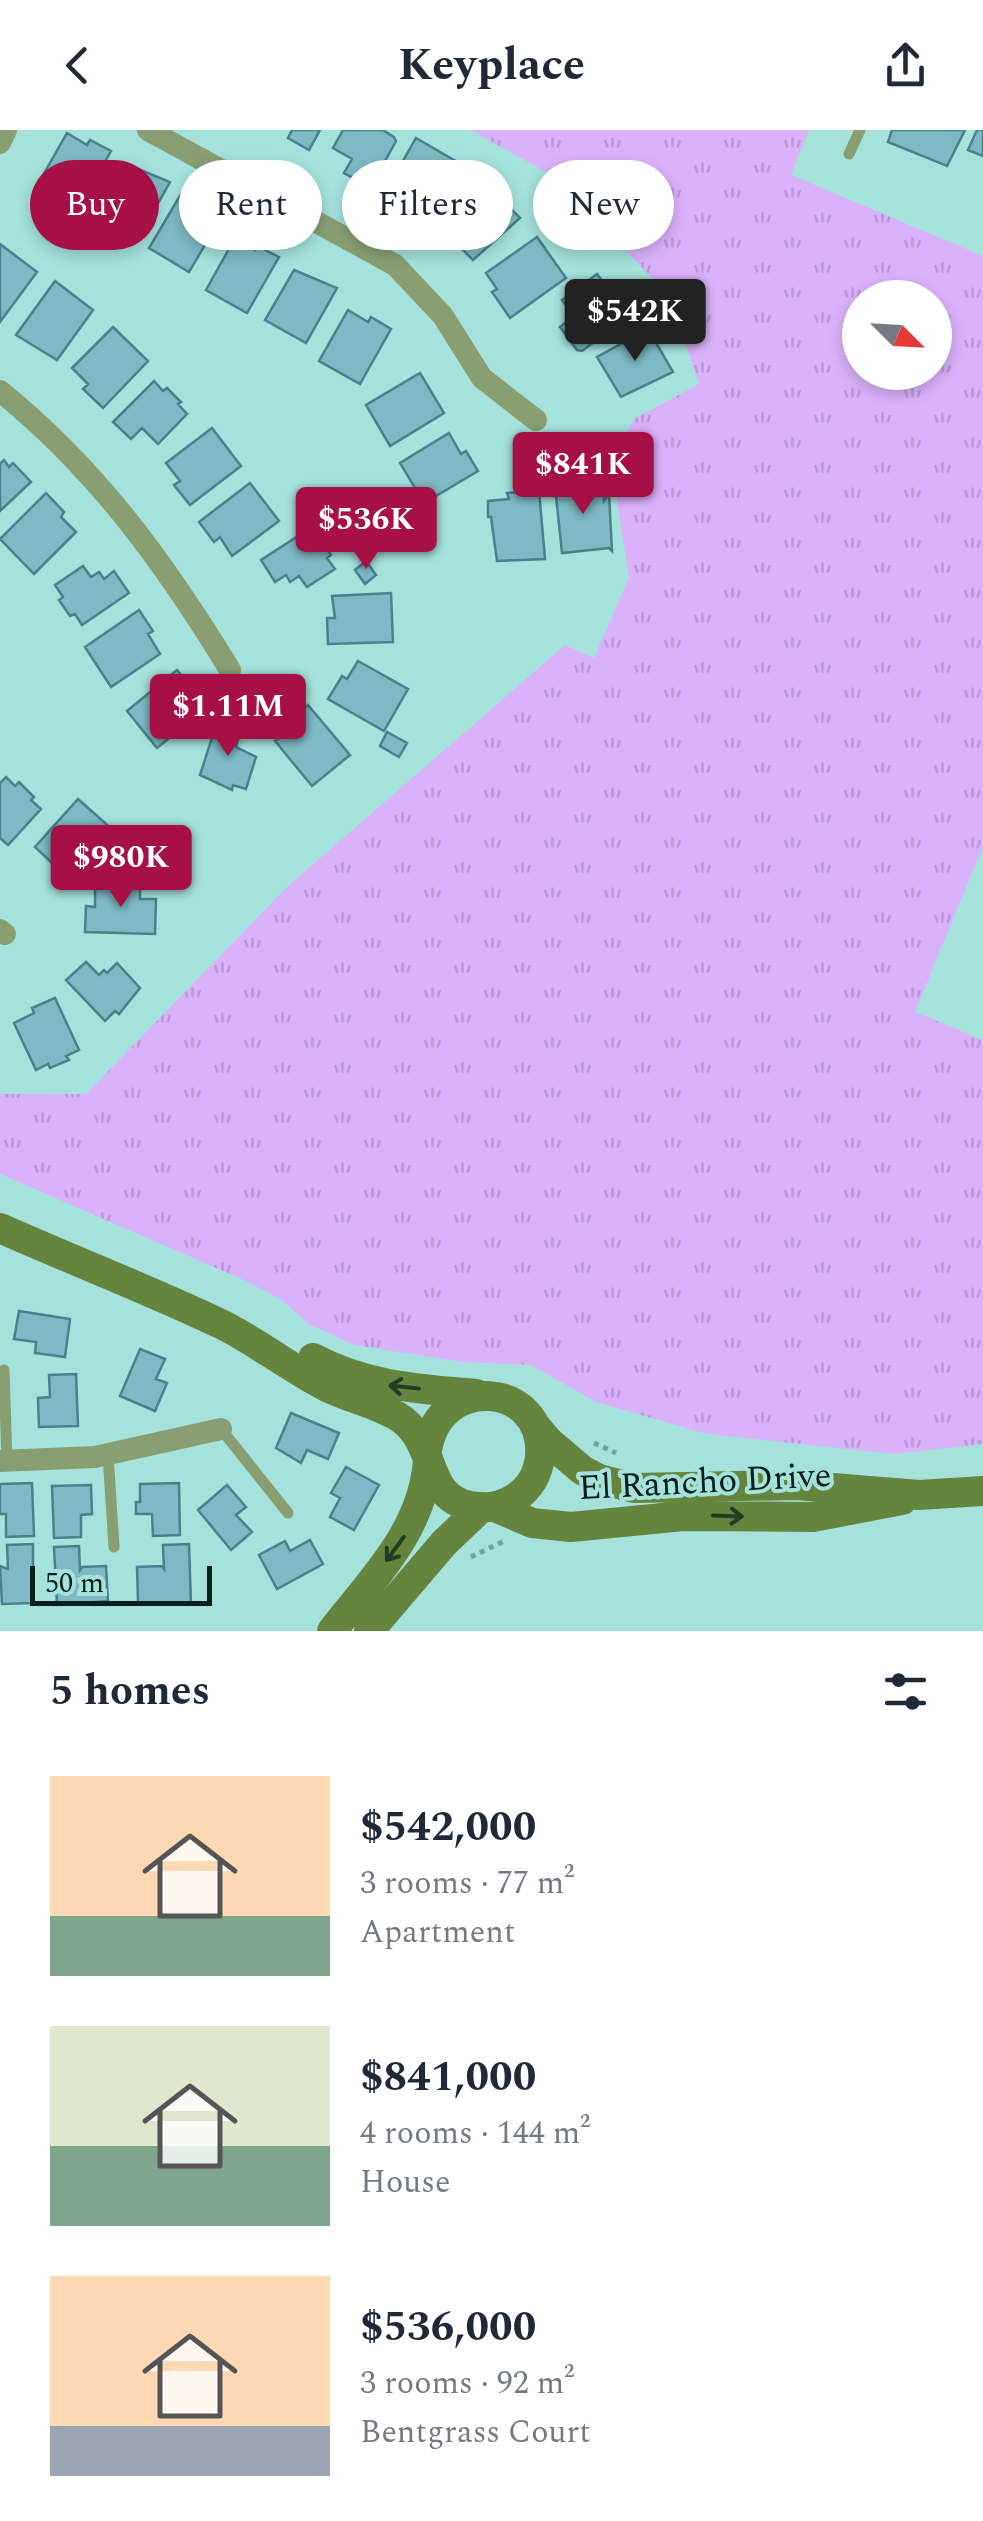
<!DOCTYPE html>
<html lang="en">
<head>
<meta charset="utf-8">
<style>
  :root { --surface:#fff; --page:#f6f6f7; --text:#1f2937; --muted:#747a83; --accent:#a71046 }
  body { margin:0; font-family:Spectral,serif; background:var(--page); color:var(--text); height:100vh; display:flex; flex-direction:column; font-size:38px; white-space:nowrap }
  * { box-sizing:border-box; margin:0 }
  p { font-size:32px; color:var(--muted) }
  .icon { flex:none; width:55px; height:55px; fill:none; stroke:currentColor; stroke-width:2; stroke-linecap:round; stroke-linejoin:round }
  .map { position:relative; height:1501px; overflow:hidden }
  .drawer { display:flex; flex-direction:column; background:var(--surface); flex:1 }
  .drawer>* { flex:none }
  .guide { position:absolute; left:30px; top:30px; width:925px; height:90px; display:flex; gap:20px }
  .needle { width:65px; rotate:114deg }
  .fabs { position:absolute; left:842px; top:150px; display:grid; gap:20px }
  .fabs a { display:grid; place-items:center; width:110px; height:110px; border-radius:50%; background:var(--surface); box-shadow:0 5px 15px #0003; font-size:50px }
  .scale { position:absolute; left:30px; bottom:25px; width:182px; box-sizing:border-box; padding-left:10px; border:5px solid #051e1c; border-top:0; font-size:28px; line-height:35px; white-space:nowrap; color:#051e1c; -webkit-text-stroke:8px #a5e2dc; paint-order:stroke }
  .price { position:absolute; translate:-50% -85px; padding:0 22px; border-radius:10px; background:var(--accent); color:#fff; font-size:32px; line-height:65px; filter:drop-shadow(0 2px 5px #0008) }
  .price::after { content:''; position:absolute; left:50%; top:60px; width:30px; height:22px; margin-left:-15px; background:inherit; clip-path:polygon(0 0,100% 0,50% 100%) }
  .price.selected { background:#222; color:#fff }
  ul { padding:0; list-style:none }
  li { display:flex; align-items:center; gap:30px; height:250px; padding:0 50px }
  li span { display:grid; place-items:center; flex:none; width:280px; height:200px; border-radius:0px; color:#555 }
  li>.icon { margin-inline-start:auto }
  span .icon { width:120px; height:120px; fill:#fffc; stroke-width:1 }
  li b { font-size:42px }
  h2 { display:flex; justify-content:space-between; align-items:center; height:120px; padding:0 50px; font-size:42px }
  .chip { padding:0 35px; border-radius:45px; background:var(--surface); box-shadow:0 5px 15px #0003; font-size:35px; line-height:90px }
  .chip.selected { background:var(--accent); color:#fff }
  header { display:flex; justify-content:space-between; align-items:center; height:130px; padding:0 50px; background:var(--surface); font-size:45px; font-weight:700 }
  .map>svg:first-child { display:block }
  .grass { fill:url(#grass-tufts); fill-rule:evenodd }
  .building { fill:#7fbac4; stroke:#48828b; stroke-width:2.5 }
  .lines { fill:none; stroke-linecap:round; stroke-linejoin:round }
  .path { stroke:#73a4a0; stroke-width:5; stroke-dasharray:5 5; stroke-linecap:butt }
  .lane { stroke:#899f72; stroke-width:11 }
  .street { stroke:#899f72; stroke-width:22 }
  .secondary { stroke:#65843e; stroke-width:30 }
  .oneway { stroke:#223d26 }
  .labels { text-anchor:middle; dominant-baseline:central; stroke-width:8; stroke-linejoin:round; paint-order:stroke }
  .street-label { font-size:35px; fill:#051e1c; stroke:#a5e2dc }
</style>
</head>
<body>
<header><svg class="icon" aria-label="back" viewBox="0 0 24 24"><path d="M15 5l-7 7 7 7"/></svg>Keyplace<svg class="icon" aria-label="share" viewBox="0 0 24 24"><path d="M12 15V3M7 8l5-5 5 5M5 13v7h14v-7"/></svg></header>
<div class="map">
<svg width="983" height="1501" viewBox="0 0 983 1501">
  <defs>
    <pattern id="grass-tufts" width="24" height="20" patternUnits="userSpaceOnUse" patternTransform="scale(2.5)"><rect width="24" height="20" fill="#dab2fb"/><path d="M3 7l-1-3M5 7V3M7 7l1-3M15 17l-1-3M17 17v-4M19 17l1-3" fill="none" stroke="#ba99d7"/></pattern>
  </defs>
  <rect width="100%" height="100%" fill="#a5e2dc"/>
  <path class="grass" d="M471,0H809L791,45L983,126V716L915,882L983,910V1314L894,1324L707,1304L596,1272L531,1235L463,1232L354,1215L309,1194L283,1171L246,1151L0,1044V964H86L287,757L565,515L594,528L629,447L611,333L634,289L699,254L670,167L558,49ZM860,168H935V242H860Z"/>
  <path class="building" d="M292,0H320L309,20L288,8Z
    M343,0H383L394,7L396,11L379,42L375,40L366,55L344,43L352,29L333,18Z
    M892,0H965L947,36L888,12Z
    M977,0H983V26L968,20Z
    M67,3L87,15L90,10L111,21L79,77L38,54Z
    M416,8L459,33L427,84L386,61Z
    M126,34L170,52L139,107L98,84Z
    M483,50L520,88L473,130L455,112L459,108L442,90Z
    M181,64L221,88L189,142L149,118Z
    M537,107L566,148L510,188L492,162L497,159L486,143Z
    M235,108L255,120L257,116L279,127L247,183L206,160Z
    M0,114L37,142L0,192Z
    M294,140L337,158L306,213L265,190Z
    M597,144L629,186L582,221L577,220L560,197L574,186L562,170Z
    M55,151L93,180L57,230L16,205Z
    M348,180L368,192L371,187L391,199L360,254L319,231Z
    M113,197L148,231L103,278L83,259L88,254L72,238Z
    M648,199L673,242L621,267L597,227Z
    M420,243L444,283L390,316L366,275Z
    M154,251L163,261L167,258L181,272L178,274L187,284L158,314L142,298L131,309L113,292Z
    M212,298L241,336L190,375L174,355L180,351L166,333Z
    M449,303L461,324L466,321L478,341L424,373L400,333Z
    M4,330L9,337L13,333L31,352L0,381V334Z
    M602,350L604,371L609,364L612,421L609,418L562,423L556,366H552L551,358Z
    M250,353L279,391L232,426L220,407L214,412L199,392Z
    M539,360L545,429L497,431L491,387H488V371L509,369L507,363Z
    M46,363L64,382L61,387L76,402L34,444L0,409Z
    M309,399L316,410L320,408L331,425L327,428L335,439L307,457L299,446L290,452L286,445L275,452L261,430Z
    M366,431L376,445L365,454L355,440Z
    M83,436L91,447L99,442L104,449L114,441L129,463L82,495L75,484L70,486L59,470L63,467L55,455Z
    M391,463L393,512L328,514L327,488H335L332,466Z
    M139,480L153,501L148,504L160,524L111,557L85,517Z
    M358,531L408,559L384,601L328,569L342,546L347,549Z
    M177,540L193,560L188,564L203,581L157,618L127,581Z
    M308,575L350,625L312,656L275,611L292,597L288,591Z
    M217,592L241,599L236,617L256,627L246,659L233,655L232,660L200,645Z
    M387,602L407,613L399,627L380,616Z
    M6,647L15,656L19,652L34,667L31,670L41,679L8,715L0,708V653Z
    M78,669L114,701L82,741L75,745L60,728L54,735L35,717Z
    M101,751L140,755V769H156L155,804L85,802L86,776L95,777V754H101Z
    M86,832L99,845L104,840L107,843L117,833L140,858L119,884L115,881L105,891L66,850Z
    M55,868L79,920L66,926L69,930L50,938L48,934L36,940L14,893L34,883L32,878Z
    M19,1181L70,1189L65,1227L35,1223L36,1212L14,1209Z
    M140,1219L165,1229L156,1249L167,1253L155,1281L120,1266Z
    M76,1244L78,1296L39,1297L38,1268L50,1267L49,1245Z
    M291,1283L339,1303L328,1329L307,1320L301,1333L276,1318Z
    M346,1337L379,1355L354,1400L330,1387L340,1368L331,1363Z
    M32,1353L34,1406L6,1407V1384H0V1354Z
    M179,1353L180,1405L153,1406L152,1384H136V1372H140V1354Z
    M91,1355L92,1384L81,1385V1407L54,1408L52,1356Z
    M227,1355L246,1377L236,1385L252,1402L231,1420L198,1380Z
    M310,1410L323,1434L277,1459L259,1425L285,1411L290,1421Z
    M33,1414V1473L2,1474L0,1436L8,1439L7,1415Z
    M189,1414L191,1474L138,1472L137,1437L162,1436L164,1439L163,1415Z
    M79,1416L80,1440L82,1437L106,1436L108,1471L57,1475L54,1417Z"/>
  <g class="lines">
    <path class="path" d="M594,1313L616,1323
      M471,1427L506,1410"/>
    <path class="lane" d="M849,24L860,0
      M4,1240L7,1331
      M221,1299L288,1383
      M108,1324L114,1417"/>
    <path class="street" d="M148,0L395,135L443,186L482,248L536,290
      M0,13L6,0
      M0,261C97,339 166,435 230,540
      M0,800L5,804
      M0,1331L95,1327L221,1299"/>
    <path class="secondary" d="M0,1098C74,1131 150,1160 223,1195C259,1213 291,1239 327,1257C350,1268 376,1274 397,1286C439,1311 421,1366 470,1376C503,1383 537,1362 540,1326C546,1252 438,1242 427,1321
      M313,1228C365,1256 419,1259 476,1264
      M534,1294L548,1311L582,1340L599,1349L634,1358L796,1355L919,1365L983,1361
      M495,1377L532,1393L571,1397L683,1386L813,1387L902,1370
      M332,1501C373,1448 424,1399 428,1329
      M369,1501L444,1413L482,1377"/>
  </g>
  <defs><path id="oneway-shaft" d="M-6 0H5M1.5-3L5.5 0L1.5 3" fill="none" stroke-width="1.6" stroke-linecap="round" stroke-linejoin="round" transform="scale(2.5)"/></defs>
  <g class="oneway">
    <use href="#oneway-shaft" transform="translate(404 1257) rotate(-174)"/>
    <use href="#oneway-shaft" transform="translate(728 1386) rotate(2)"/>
    <use href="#oneway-shaft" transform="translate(395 1419) rotate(126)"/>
  </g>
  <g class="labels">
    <g class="street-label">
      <text transform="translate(705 1352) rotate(-3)">El Rancho Drive</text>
    </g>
  </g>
</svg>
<div class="fabs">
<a><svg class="needle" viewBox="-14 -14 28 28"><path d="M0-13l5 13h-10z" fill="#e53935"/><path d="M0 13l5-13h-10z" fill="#747a83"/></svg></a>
</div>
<div class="scale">50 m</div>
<b class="price selected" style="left:635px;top:234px">$542K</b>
<b class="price" style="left:583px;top:387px">$841K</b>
<b class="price" style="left:366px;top:442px">$536K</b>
<b class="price" style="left:228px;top:629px">$1.11M</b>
<b class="price" style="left:121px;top:780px">$980K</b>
<div class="guide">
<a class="chip selected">Buy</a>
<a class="chip">Rent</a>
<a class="chip">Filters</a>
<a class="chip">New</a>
</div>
</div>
<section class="drawer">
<h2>5 homes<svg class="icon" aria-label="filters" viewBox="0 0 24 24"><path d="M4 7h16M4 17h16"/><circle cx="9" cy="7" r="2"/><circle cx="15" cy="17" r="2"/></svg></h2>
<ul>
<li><span style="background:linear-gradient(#ffd9b3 70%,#7fa58c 0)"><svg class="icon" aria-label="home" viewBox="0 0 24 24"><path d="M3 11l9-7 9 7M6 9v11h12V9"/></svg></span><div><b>$542,000</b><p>3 rooms · 77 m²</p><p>Apartment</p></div></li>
<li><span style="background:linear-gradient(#dfe7d0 60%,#7fa58c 0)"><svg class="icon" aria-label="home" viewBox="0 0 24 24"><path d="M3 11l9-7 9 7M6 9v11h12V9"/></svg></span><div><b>$841,000</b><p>4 rooms · 144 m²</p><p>House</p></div></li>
<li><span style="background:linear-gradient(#ffd9b3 75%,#9aa5b1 0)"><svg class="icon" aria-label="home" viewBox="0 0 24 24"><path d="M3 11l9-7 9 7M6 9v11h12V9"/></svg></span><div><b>$536,000</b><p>3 rooms · 92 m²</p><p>Bentgrass Court</p></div></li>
</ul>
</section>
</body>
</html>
